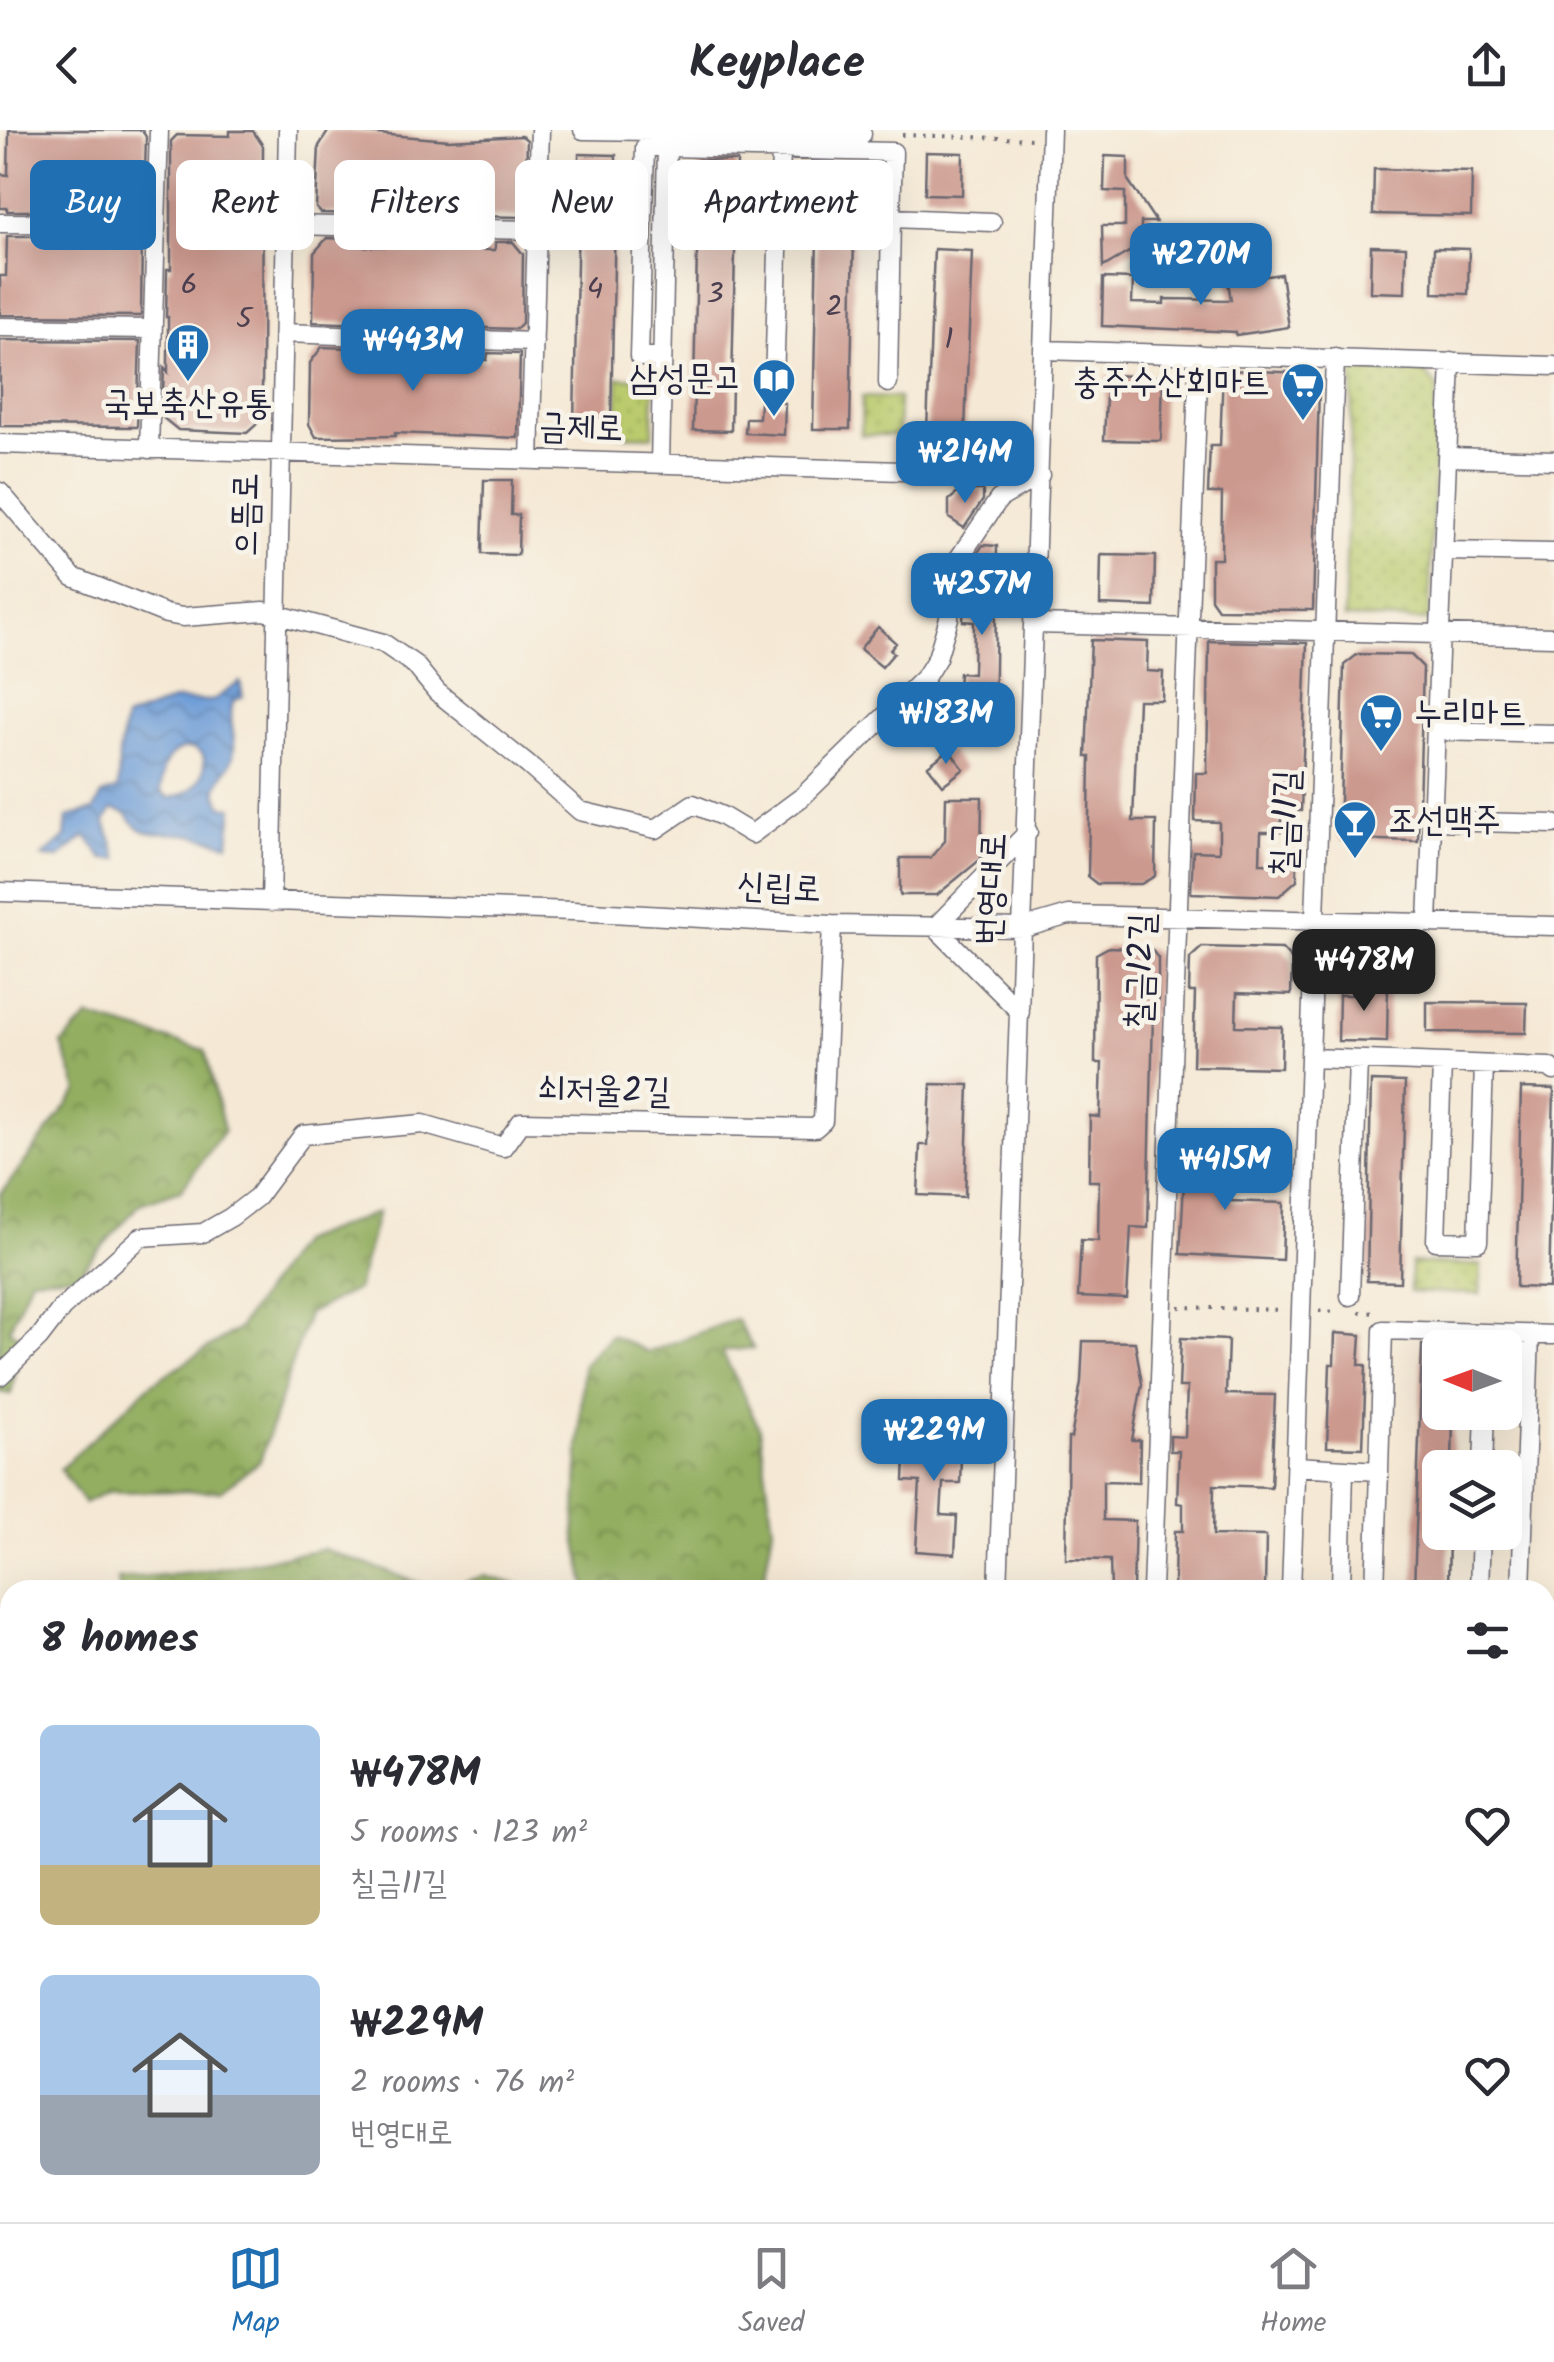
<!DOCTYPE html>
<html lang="en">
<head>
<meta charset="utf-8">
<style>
  :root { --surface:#fff; --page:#f2f2f3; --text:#2b2b33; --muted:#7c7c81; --line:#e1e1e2; --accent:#1f6fb2 }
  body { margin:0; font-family:Kalam,"Poor Story",sans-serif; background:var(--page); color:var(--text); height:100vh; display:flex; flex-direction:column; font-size:38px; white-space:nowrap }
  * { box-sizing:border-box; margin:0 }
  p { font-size:32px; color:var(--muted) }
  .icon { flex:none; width:55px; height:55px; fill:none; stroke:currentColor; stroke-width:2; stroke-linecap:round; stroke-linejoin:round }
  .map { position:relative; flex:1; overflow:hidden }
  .side { position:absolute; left:0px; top:1450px; width:1555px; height:642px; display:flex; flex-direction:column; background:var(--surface); border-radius:30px 30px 0 0; box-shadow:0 10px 40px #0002 }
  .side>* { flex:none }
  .banner { position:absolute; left:30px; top:30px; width:1000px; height:90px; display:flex; gap:20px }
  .needle { width:65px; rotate:271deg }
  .controls { position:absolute; left:1422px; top:1200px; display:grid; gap:20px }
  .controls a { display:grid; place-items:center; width:100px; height:100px; border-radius:15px; background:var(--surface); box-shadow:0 10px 40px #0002; font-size:50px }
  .price { position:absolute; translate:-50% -85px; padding:0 22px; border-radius:20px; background:var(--accent); color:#fff; font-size:32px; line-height:65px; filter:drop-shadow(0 2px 5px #0008) }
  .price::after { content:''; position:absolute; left:50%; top:60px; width:30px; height:22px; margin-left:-15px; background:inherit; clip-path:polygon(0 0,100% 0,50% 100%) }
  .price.selected { background:#222; color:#fff }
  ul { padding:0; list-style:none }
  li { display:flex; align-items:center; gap:30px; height:250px; padding:0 40px }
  li span { display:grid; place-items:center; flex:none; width:280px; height:200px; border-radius:15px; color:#555 }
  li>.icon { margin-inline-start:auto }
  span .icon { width:120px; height:120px; fill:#fffc; stroke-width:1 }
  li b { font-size:42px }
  h2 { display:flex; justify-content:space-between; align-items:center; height:120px; padding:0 40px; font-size:42px }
  .tag { padding:0 35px; border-radius:15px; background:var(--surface); box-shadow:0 10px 40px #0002; font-size:35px; line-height:90px }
  .tag.selected { background:var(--accent); color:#fff }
  header { display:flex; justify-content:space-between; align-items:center; height:130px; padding:0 40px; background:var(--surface); font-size:45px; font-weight:800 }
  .tab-bar { display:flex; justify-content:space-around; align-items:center; height:140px; border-top:2px solid var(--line); background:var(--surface); font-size:28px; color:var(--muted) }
  .tab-bar a { display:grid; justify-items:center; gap:5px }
  .tab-bar .selected { color:var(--accent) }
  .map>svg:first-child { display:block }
  .forest { fill:url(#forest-crowns); stroke:#5a684e; stroke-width:2.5 }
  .park { fill:url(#park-dots); stroke:#6e7654; stroke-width:2.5 }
  .pitch { fill:#baca6d; stroke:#6e7654; stroke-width:2.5 }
  .water { fill:url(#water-waves); stroke:#486089; stroke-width:2.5; fill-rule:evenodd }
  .building { fill:#cc998e }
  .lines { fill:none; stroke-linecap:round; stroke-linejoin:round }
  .minor-casing { stroke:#6c6871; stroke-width:21 }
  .path { stroke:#6c6871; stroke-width:4; stroke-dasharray:2.5 8; stroke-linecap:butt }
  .minor { stroke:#fff; stroke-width:18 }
  .labels { text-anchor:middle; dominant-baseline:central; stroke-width:9; stroke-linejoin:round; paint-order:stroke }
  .number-label { font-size:30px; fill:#4c4050 }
  .poi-label { font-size:35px; fill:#22223b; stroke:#f7f3e8; text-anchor:end }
  .street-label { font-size:35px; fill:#22223b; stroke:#f7f3e8 }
</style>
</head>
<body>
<header><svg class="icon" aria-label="back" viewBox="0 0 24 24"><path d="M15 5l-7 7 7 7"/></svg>Keyplace<svg class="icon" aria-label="share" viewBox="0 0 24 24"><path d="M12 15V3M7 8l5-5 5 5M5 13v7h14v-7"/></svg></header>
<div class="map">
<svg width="1554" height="2092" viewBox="0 0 1554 2092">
  <defs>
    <pattern id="forest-crowns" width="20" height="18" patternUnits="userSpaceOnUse" patternTransform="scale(2.5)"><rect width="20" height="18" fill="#93ae60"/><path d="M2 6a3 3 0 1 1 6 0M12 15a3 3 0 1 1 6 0" fill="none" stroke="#788d50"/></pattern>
    <pattern id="park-dots" width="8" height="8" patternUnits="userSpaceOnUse" patternTransform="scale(2.5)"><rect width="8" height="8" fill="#baca6d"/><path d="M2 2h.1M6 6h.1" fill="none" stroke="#a0ad5f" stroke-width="1.8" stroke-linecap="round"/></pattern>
    <pattern id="water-waves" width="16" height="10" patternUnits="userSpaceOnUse" patternTransform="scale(2.5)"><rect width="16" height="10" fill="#6e9dd7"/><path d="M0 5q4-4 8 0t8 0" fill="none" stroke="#5a80b0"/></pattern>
  </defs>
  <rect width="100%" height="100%" fill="#f7f3e8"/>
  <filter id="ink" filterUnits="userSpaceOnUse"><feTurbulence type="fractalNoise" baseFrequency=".01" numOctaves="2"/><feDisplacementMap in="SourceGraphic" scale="20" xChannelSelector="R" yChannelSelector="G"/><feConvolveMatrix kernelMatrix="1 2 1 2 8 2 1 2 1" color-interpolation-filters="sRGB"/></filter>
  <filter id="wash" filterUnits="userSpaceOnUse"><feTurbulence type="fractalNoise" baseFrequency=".0048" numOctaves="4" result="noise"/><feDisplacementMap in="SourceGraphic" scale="40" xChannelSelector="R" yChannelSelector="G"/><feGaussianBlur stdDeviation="2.25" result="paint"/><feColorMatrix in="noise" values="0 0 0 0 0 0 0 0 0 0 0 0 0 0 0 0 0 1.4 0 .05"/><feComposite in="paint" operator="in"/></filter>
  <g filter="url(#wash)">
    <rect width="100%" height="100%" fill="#f5e9d5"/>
    <path class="forest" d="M89,887L205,920L224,1000L181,1060L140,1074L77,1145L31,1148L9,1200L22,1208L11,1264L0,1262V1065L78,961L62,914Z
      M378,1082L357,1159L308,1184L260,1331L221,1361L107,1362L84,1373L60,1339L151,1254L238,1199L298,1112Z
      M736,1189L753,1218L722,1221L760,1299L773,1398L762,1460H587L575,1403L583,1234L611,1205L648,1222Z
      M323,1419L439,1460L484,1446L539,1460H119L117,1449L201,1441Z"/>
    <path class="park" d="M1353,240L1425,242L1437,257L1429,491L1344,488Z
      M618,248L654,249L653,306L617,305Z
      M862,267L899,268L898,305H861Z
      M1411,1133L1481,1135L1480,1164L1410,1162Z"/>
    <path class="pitch" d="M0,1688H10V1795H0Z"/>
    <path class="water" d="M240,552L243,567L233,571C227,594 238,607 233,626C227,648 207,653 223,676L233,677L229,714C214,711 197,705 182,704C157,703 140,708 126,683L112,679L105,692L118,729H103L86,706L59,728L42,727L65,707L67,687L94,680L102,665L118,659L119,624L125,589L175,570L212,571ZM185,618L195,619L203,625C208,649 191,665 169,668L161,662C161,642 163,624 185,618Z"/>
    <g id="blocks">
      <path class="building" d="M9,0H142L146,7L144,75L137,81H7V78H0V44L8,45Z
        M329,0L449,10L522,6L527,10L525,84L523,87L321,83L316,78L319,16Z
        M230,1H253L263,16L262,269H258L257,294L247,303L178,300L162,287L164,237L168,242V187H166L167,139H171V11L177,5L230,6Z
        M926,22L963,23L962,65L925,64Z
        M579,24L616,25L611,296L574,295Z
        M1105,26L1128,27V50L1156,92H1141V115L1103,137L1102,96H1125V62L1104,61Z
        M699,30L737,31L731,301L693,300Z
        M1374,39L1472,41L1471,86L1373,84Z
        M818,57H855L850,299H813Z
        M7,106H142L141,186L0,185V146H6Z
        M327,108L346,109V116L406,117V110L442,111V120H495V112H513L523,124L522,193L516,199L313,192L314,123Z
        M1371,116L1406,117L1405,163L1370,162Z
        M1434,118L1469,119L1468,164L1433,163Z
        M934,119L972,121L965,301L927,300Z
        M1281,144L1289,197L1236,205V202L1102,196L1103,148L1133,149L1132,173L1164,174V169L1231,170L1228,152Z
        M0,210L140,211L137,297L0,296Z
        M322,217L460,222V230H487L488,223L520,224L518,308L395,303V306L316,307L309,294L310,233Z
        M1223,240L1310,243L1319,257L1313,480L1218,479L1211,469V429H1221L1222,363H1208L1210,316H1220Z
        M1107,245L1163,247L1161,311L1104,310Z
        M760,272L785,273L784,305L745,303L746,288H759Z
        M484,350H512L511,385H519L518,425L482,424Z
        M961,360H983V370L964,398L949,388V370Z
        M983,415L997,416L994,597H967V559L958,558L959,543L973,544L974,492L963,491L965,456H969L970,434Z
        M1101,425L1155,426L1154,477L1100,475Z
        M878,497L896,513L890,520L894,523L882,537L860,519Z
        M1091,510L1148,512L1147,541L1163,542L1162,570H1138L1133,691H1156L1155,746L1141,754H1097L1088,747L1090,627H1086Z
        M1209,511L1307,513L1301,681L1281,680V702H1261L1260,733L1297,734V750L1279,766L1191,763L1193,721L1219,722V692L1195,691L1196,643H1207Z
        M1358,524L1411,525L1423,537L1418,711L1339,709L1344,535Z
        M949,620L964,639L943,655L928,636Z
        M946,667H982L981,729L937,765H900V728H930L945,711Z
        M1109,817L1151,819L1158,828V883H1153L1148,1098L1131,1097L1127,1169L1078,1167L1081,1110L1098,1111L1099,1051H1089L1090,986L1100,987L1102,933H1095L1096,824Z
        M1202,817L1282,819L1292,830L1291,865L1237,863L1236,896L1282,897L1281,938L1193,936L1195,862H1189L1190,828Z
        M1353,853L1388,854L1387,912L1338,911L1339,865H1353Z
        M1427,872L1527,873L1526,903L1427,902Z
        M1371,951L1405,952L1400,1152L1367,1151Z
        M931,954L969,955L965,1067L918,1065L920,1015H928Z
        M1521,958L1554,959L1549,1158L1516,1157Z
        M1186,1018L1233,1019L1231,1071L1284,1073L1282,1130L1180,1124Z
        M1335,1203L1361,1205L1359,1235H1366L1363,1318L1327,1317L1330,1234H1334Z
        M1181,1208L1228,1210L1226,1264L1275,1265L1271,1357L1214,1355L1213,1405L1266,1406L1265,1460H1174L1175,1401H1183V1374L1177,1373L1179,1321H1170V1306L1185,1307L1187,1257H1179Z
        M1083,1211L1135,1212L1142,1254L1132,1310H1140L1139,1352L1103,1351V1390L1135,1391L1133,1460H1111L1110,1430L1066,1429L1068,1308H1071L1081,1252Z
        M1422,1215L1440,1216V1282H1453L1452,1338H1440V1402H1449L1448,1460H1414Z
        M906,1299L962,1301L960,1353H943L941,1385L957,1386L955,1424L916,1421L920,1352L904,1351Z"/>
    </g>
  </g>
  <g filter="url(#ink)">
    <use href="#blocks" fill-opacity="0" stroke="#6c6871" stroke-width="2.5"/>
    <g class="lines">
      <g class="minor-casing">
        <path id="minor" d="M583,0L862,4
          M0,93L155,94
          M286,95L537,100
          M0,197L151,199
          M284,203L534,212
          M1044,220L1554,236
          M662,227H639L645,17H667
          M888,253L891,88L992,92
          M774,255L781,20
          M0,314L1039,345
          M149,319L159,0
          M1449,327L1554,330
          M530,330L540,0
          M660,334L667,17L893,22L891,88
          M0,362L73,447L166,484L183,487L264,481L383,513L415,535L437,562L528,635L580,681L656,699L693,674L722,686L752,704L802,667L926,546L937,528L949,488L950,457L957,431L999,369L1040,345
          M1446,421L1554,423
          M1035,494L1554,507
          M1437,601L1554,604
          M1433,691L1554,694
          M0,762L573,781L832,795L1024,798L1069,785L1554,796
          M271,772L288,0
          M1428,792L1451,232
          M935,797L1028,702
          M935,797L1020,882
          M1312,928L1549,937L1554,941
          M1442,933L1436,1111L1478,1112L1484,935
          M1350,1166L1358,930
          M0,1246L39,1208L62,1178L141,1107L203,1103L231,1087L257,1067L303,1005L423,994L503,1017L521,992L815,998L823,991L832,795
          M1296,1336L1379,1341L1383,1200L1554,1205
          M1483,1338L1485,1282
          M998,1460L1051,0
          M1152,1460L1199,224
          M1291,1460L1335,228
          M1341,1460L1344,1339
          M1375,1460L1379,1341
          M1479,1460L1481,1402
          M1521,1460L1530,1204
          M1545,1497H1554
          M1545,1535H1554
          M1554,1720L1548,1996H1554
          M0,1883H10
          M994,2082L995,2092
          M1378,2082L1393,2092"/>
      </g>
      <path class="path" d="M902,5L1033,9
        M1179,1177L1284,1180
        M1319,1181L1339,1182
        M1359,1182L1379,1183
        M0,2044L10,2041
        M391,2082L392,2092
        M640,2082L685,2092"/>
      <use href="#minor" class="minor"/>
    </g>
  </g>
  <defs>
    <g id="building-pin" transform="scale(2.25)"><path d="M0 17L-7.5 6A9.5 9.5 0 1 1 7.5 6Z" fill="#1f6fb2" stroke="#f7f3e8"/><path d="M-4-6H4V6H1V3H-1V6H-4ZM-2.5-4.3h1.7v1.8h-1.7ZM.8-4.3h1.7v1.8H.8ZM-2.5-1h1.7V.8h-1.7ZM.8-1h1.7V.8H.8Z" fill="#fff"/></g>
    <g id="library-pin" transform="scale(2.25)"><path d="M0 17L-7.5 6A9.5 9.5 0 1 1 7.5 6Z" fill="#1f6fb2" stroke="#f7f3e8"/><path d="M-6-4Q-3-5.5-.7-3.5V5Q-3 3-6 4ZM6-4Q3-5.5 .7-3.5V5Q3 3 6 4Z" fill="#fff"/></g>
    <g id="supermarket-pin" transform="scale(2.25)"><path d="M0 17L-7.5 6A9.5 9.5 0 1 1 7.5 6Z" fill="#1f6fb2" stroke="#f7f3e8"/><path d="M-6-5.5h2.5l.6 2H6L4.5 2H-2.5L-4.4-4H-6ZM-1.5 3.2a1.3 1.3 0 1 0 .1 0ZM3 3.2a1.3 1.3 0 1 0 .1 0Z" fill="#fff"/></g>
    <g id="bar-pin" transform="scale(2.25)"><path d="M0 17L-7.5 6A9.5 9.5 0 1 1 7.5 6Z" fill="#1f6fb2" stroke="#f7f3e8"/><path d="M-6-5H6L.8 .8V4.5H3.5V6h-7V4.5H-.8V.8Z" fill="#fff"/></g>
  </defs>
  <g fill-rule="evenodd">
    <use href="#building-pin" x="188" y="215"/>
    <use href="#library-pin" x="774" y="250"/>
    <use href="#supermarket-pin" x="1303" y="254"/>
    <use href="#supermarket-pin" x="1381" y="585"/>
    <use href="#bar-pin" x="1355" y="692"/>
  </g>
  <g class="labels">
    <g class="number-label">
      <text x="189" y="156">6</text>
      <text x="595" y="160">4</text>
      <text x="715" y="165">3</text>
      <text x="834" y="178">2</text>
      <text x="244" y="190">5</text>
      <text x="949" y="210">1</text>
    </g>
    <g class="poi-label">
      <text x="742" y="250">삼성문고</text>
      <text x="1270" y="254">충주수산회마트</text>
      <text x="188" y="275" text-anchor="middle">국보축산유통</text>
      <text x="1414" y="585" text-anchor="start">누리마트</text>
      <text x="1388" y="692" text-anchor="start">조선맥주</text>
    </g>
    <g class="street-label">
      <text transform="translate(581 299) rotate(2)">금제로</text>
      <text transform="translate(247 385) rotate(-89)">으뜸로</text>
      <text transform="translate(1287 693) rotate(-88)">칠금11길</text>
      <text transform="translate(779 759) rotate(3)">신립로</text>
      <text transform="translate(993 759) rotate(-87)">번영대로</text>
      <text transform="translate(1142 841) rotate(-88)">칠금12길</text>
      <text transform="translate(604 962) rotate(1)">쇠저울2길</text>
    </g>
  </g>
</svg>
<div class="controls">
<a><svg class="needle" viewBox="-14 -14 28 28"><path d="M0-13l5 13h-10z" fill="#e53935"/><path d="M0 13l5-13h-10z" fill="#7c7c81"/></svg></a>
<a><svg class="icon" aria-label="layers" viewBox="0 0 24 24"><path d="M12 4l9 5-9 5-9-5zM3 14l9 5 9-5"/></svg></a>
</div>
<b class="price" style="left:1201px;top:178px">₩270M</b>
<b class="price" style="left:413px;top:264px">₩443M</b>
<b class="price" style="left:965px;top:376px">₩214M</b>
<b class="price" style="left:982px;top:508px">₩257M</b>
<b class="price" style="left:946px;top:637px">₩183M</b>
<b class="price selected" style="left:1364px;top:884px">₩478M</b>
<b class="price" style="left:1225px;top:1083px">₩415M</b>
<b class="price" style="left:934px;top:1354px">₩229M</b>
<div class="banner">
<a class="tag selected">Buy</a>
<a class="tag">Rent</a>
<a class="tag">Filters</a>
<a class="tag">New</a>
<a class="tag">Apartment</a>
</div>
<section class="side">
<h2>8 homes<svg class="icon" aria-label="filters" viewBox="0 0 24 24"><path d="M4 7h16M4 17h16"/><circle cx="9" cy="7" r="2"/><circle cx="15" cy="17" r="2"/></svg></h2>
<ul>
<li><span style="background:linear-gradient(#a9c7e8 70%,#c2b280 0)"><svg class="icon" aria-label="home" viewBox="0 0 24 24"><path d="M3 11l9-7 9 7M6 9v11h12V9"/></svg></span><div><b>₩478M</b><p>5 rooms · 123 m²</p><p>칠금11길</p></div><svg class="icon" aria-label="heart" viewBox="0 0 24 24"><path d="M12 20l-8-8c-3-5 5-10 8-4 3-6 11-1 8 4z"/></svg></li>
<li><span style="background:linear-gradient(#a9c7e8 60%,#9aa5b1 0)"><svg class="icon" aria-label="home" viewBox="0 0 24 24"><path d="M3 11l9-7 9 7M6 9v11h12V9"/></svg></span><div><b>₩229M</b><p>2 rooms · 76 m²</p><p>번영대로</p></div><svg class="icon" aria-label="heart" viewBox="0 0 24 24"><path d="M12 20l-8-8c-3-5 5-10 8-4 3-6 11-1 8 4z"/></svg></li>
</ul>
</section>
</div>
<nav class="tab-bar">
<a class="selected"><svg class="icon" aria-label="map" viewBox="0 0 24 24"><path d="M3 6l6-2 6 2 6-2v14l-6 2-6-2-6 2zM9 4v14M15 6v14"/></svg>Map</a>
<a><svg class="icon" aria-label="saved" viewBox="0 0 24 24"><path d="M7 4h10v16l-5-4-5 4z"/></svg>Saved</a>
<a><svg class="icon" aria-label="home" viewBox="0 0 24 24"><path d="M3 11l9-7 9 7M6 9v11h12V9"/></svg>Home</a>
</nav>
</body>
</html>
